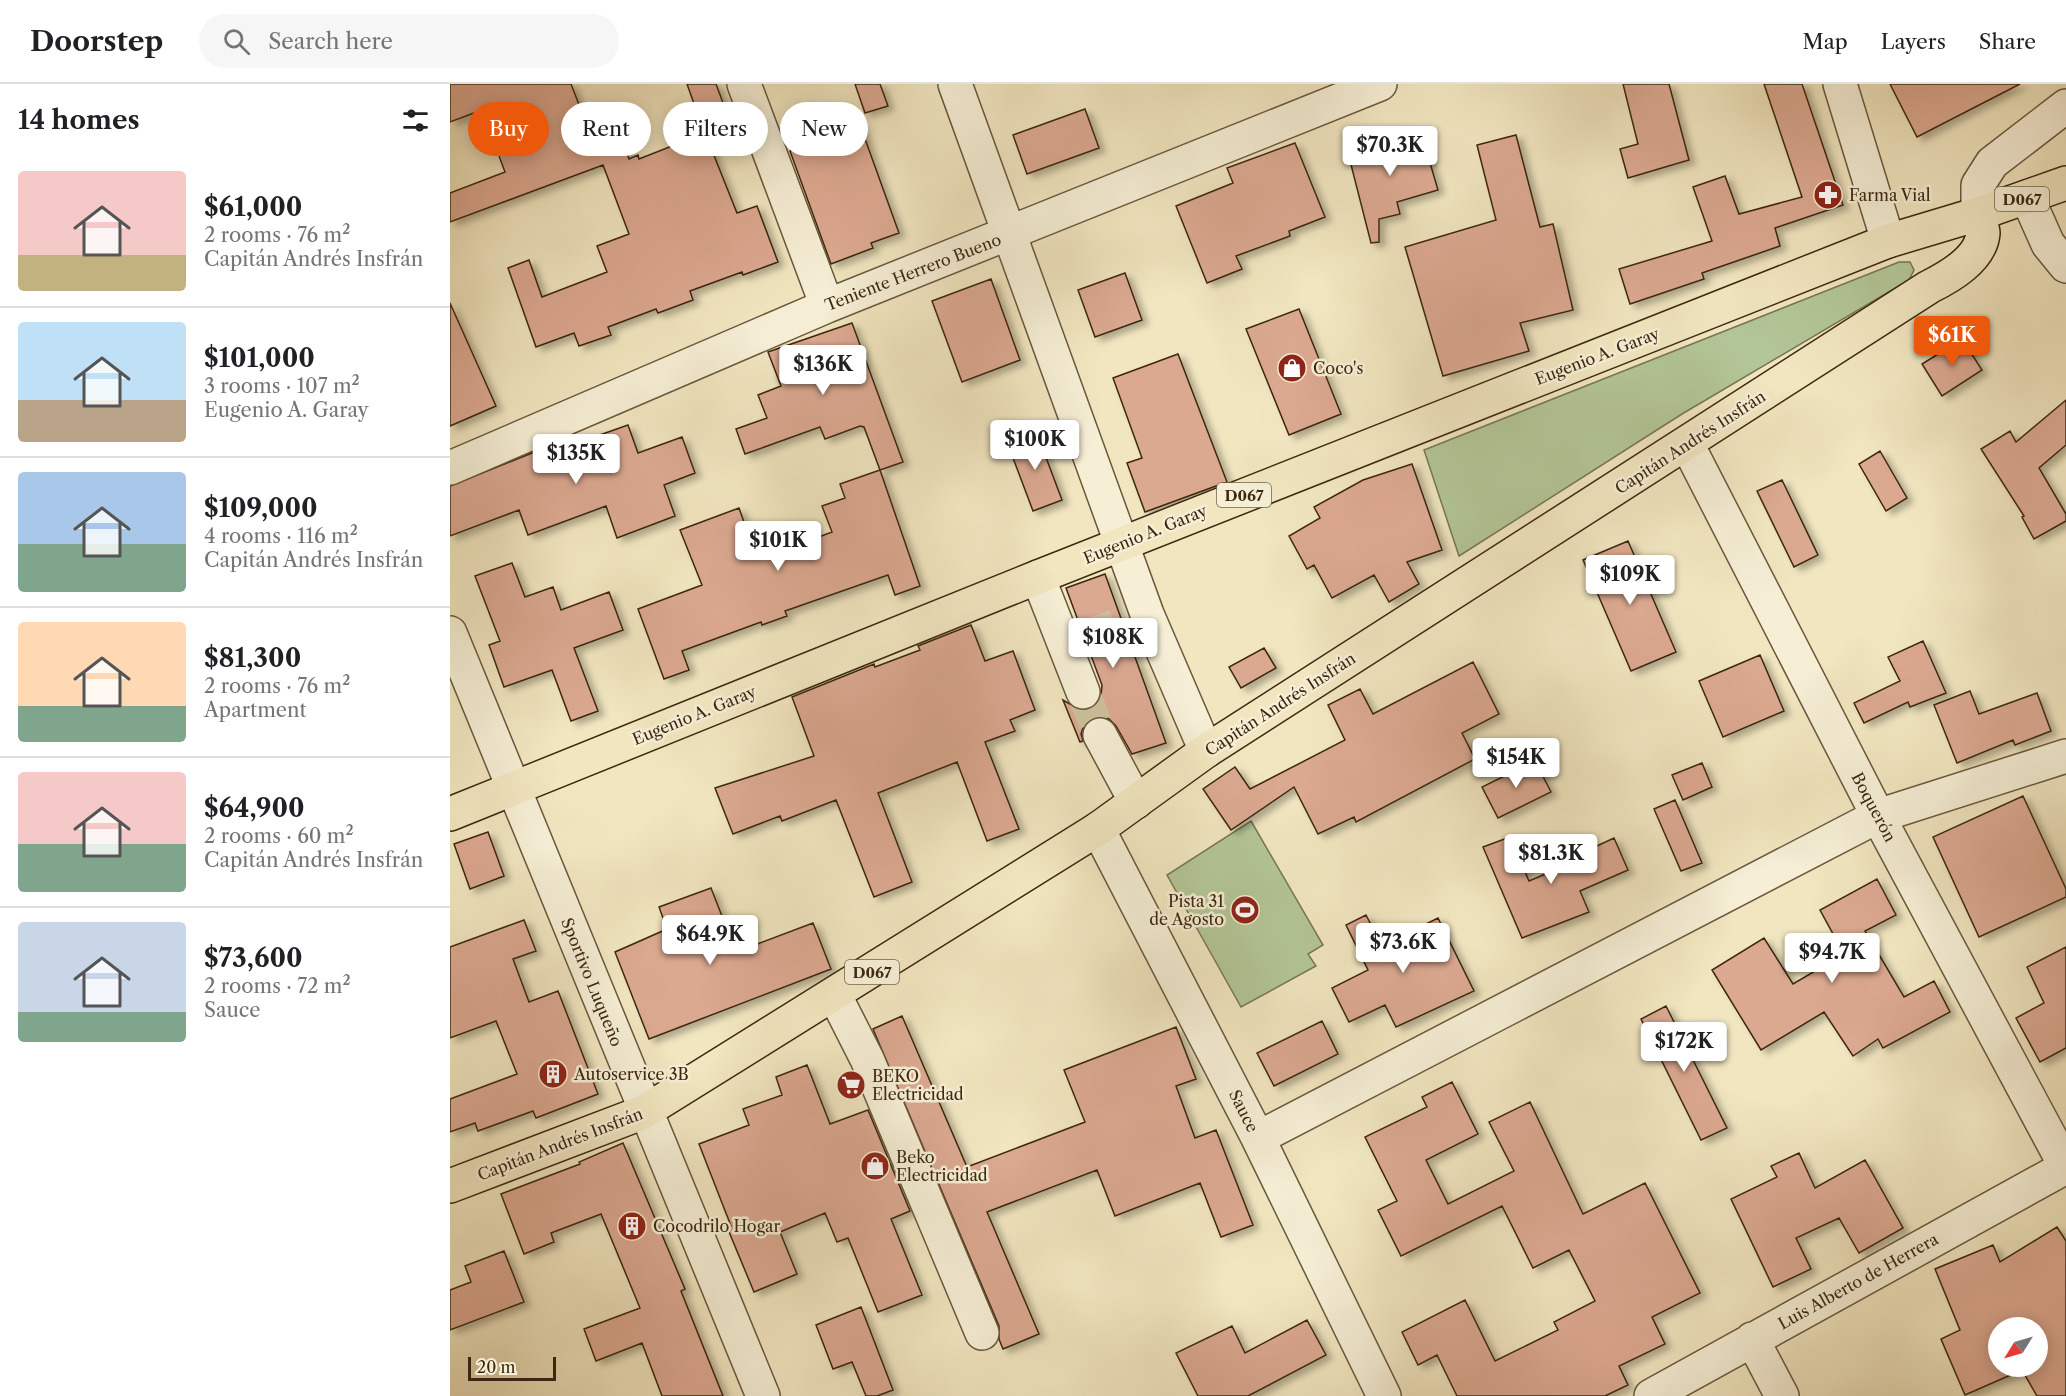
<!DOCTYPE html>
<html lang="en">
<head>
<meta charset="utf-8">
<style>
  :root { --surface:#fff; --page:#f6f6f6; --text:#202124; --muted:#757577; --line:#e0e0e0; --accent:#ea580c }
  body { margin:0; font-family:"Libre Caslon Text",serif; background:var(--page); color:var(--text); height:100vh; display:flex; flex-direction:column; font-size:22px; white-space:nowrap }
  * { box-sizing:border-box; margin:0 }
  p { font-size:20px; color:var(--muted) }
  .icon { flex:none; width:33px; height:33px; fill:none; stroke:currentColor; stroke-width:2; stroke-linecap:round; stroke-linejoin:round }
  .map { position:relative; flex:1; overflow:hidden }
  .panel { display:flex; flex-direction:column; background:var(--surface); width:450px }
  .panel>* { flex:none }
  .hud { position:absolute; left:18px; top:18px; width:570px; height:54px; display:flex; gap:12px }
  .needle { width:39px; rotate:233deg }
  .controls { position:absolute; left:1538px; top:1233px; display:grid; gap:12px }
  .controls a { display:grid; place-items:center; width:60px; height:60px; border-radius:50%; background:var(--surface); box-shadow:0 3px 15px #0003; font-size:30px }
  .scale { position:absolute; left:18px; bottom:15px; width:88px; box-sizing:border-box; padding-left:6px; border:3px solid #3c2810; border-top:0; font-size:16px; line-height:21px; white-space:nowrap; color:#3c2810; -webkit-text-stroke:4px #f6efd6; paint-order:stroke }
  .price { position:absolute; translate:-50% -51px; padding:0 14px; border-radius:6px; background:#fff; color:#222; font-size:20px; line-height:39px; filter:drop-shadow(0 2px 3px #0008) }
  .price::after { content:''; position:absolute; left:50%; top:36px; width:18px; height:14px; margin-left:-9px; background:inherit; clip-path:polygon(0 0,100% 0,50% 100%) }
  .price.on { background:var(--accent); color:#fff }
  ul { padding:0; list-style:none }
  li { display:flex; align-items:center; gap:18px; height:150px; padding:0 18px }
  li+li { border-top:2px solid var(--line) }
  li span { display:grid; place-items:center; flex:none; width:168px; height:120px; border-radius:6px; color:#555 }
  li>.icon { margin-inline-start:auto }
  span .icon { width:72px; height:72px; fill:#fffc; stroke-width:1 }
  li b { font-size:26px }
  h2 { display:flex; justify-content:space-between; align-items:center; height:72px; padding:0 18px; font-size:26px }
  .chip { padding:0 21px; border-radius:27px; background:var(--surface); box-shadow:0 3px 15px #0003; font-size:21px; line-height:54px }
  .chip.on { background:var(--accent); color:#fff }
  header { display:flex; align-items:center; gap:36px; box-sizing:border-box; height:84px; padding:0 30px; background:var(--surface); border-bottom:2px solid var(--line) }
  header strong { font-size:28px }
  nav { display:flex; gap:33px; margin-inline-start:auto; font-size:21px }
  .search { width:420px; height:54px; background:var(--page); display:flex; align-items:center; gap:15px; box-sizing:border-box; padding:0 21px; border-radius:33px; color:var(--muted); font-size:22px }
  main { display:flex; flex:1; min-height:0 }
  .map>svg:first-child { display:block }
  .green { fill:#b3c697; stroke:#787754; stroke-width:1.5 }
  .building { fill:#dba890; stroke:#3c2810; stroke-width:1.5; fill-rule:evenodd; filter:url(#shadow) }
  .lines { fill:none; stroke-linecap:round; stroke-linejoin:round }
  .minor-tunnel { stroke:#cdc09d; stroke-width:33; stroke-dasharray:33 16; stroke-linecap:butt }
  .minor-casing { stroke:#69583c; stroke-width:36 }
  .major-casing { stroke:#3c2810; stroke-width:36 }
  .minor { stroke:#f6efd6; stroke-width:33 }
  .major { stroke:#f1e6c0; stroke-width:33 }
  .labels { text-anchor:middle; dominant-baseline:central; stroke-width:5; stroke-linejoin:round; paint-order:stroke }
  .shield { fill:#f6efd6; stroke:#74644b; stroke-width:1.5 }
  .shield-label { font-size:15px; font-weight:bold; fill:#3c2810 }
  .poi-label { font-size:16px; fill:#3c2810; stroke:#f6efd6; text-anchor:start }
  .street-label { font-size:16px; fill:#3c2810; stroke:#f6efd6 }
</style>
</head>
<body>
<header>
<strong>Doorstep</strong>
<div class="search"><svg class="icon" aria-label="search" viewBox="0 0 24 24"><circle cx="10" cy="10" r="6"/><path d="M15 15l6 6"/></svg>Search here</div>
<nav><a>Map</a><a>Layers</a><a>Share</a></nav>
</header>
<main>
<section class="panel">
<h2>14 homes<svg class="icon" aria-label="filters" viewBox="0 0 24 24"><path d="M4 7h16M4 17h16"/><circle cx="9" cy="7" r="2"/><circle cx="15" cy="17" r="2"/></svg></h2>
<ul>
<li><span style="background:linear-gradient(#f6c9c9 70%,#c2b280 0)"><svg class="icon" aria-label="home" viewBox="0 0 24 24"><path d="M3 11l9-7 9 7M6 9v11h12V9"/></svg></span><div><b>$61,000</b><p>2 rooms · 76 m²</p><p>Capitán Andrés Insfrán</p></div></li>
<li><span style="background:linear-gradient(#bfe0f5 65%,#b9a48a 0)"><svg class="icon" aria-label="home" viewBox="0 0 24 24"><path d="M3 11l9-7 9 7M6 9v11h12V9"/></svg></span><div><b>$101,000</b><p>3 rooms · 107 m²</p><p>Eugenio A. Garay</p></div></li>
<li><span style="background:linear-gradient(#a9c7e8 60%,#7fa58c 0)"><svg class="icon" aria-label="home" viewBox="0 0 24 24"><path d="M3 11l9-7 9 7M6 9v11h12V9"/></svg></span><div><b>$109,000</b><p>4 rooms · 116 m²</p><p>Capitán Andrés Insfrán</p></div></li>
<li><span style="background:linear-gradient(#ffd9b3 70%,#7fa58c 0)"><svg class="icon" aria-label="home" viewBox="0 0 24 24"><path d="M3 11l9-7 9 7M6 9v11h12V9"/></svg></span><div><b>$81,300</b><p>2 rooms · 76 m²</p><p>Apartment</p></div></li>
<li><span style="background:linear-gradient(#f6c9c9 60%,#7fa58c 0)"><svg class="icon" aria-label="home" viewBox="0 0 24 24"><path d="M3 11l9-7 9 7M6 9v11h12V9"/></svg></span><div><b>$64,900</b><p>2 rooms · 60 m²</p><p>Capitán Andrés Insfrán</p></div></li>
<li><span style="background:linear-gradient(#c9d6e8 75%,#7fa58c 0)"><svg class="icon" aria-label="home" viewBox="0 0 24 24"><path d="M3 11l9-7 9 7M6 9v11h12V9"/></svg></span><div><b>$73,600</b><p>2 rooms · 72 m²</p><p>Sauce</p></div></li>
</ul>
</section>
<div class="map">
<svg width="1616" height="1312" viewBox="0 0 1616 1312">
  <defs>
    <filter id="shadow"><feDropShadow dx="6" dy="4" stdDeviation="3" flood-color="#0004"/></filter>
  </defs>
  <rect width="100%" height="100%" fill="#f1e6c0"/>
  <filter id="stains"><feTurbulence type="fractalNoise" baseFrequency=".00333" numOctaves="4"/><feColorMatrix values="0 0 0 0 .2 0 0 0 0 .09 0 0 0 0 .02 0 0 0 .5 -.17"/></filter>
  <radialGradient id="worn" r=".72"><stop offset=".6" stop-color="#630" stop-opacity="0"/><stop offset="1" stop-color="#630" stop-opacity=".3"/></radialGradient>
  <path class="green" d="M1449,178H1460L1464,186L1459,196L1232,330L1009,472L974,366Z
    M801,737L873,861L858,870L866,882L791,923L717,791Z"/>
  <path class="building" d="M0,0H121L133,31L159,21L179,75L188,71L189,75L255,49L287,129L307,122L328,178L293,191L292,188L240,207L243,216L208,229L206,225L158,243L161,251L129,262L124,249L86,263L58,184L79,176L92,213L157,188L147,162L179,150L153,81L0,138V109L55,88L32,26L0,38Z
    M237,0H266L279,35L253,45Z
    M405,0H430L438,22L415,29Z
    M1173,0H1219L1239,76L1178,94L1170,65L1188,60Z
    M1314,0H1352L1393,121L1325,144L1330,162L1252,189L1254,195L1180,220L1169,185L1262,157L1243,103L1275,92L1289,130L1352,113Z
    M1440,0H1570L1467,53Z
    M635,25L649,64L577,90L563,51Z
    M410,41L449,149L421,159L423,164L381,180L340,67Z
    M971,48L988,106L947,118L950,130L929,135V158L921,159L897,65Z
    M1066,51L1090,143L1103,140L1123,226L1070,239L1079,267L993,292L955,163L1046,136L1027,61Z
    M845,59L875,133L839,147L840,152L786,172L792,185L757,199L726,122L783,99L777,84Z
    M675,189L692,236L645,253L628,206Z
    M541,195L570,276L512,298L482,217Z
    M0,219L46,322L0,342Z
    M849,225L891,330L839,351L796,245Z
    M402,239L453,378L430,386L414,343L410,342L375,355L370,343L295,370L286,345L317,334L308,311L331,302L318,268Z
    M1512,255L1532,286L1492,312L1472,280Z
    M728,270L777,398L695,428L677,379L692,374L663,294Z
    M1616,316V361L1589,384L1616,430V437L1584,455L1572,433L1574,432L1531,365L1560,347L1566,358Z
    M178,341L188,369L232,353L245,389L214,401L225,432L167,454L156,422L78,451L69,426L0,452V402L82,369L112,359L113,364Z
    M586,347L612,416L583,427L557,358Z
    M1430,367L1457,414L1436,427L1409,380Z
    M962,380L992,466L957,478L969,500L939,518L924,491L882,514L864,481L857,485L839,452L870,434L864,423L913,396Z
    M430,386L470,502L445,511L438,491L335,527L337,532L312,541L311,538L232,567L239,586L214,595L188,525L252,501L230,446L289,424L307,475L315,473L382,448L372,422L395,414L390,400Z
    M1332,396L1368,471L1344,483L1307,407Z
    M1178,457L1226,568L1181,587L1133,476Z
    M62,479L75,513L103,503L111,526L159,508L173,546L124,564L148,627L121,637L102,586L54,603L39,561L50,557L25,492Z
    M655,490L716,659L682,670L666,642L659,635L651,632L642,634L634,641L631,650L633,657L630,658L613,616L630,626H639L647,620L651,611L652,601L616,504Z
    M521,541L535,577L563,567L585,626L560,636L565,647L535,658L569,745L537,757L507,678L428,709L462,798L424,813L386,716L332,737L330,732L283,750L265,704L364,672L342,613L424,580L425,583L470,566L468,562Z
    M1473,557L1496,609L1460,623L1458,618L1414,639L1404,619L1450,597L1438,573Z
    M814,564L826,584L791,604L779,583Z
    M1310,571L1334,627L1273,653L1249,597Z
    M1023,578L1049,630L1012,649L1025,675L906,738L904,733L868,750L844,703L781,746L753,705L785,683L800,705L895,656L878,621L910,605L923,630Z
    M1520,607L1529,630L1587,609L1601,647L1565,661L1563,656L1507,679L1484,621Z
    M1085,677L1101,708L1048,734L1032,703Z
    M1252,679L1262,703L1233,716L1222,691Z
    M1573,712L1616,805V813L1529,853L1483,753Z
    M1225,716L1252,779L1231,787L1204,725Z
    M38,748L54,792L20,805L4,760Z
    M1060,753L1079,797L1138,772L1136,767L1164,754L1178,786L1130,807L1139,828L1072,854L1033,763Z
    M1427,795L1446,831L1415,847L1454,913L1484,897L1500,928L1433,964L1428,955L1403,972L1374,928L1311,966L1262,886L1314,854L1343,900L1394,870L1370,826Z
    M261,804L286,868L363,839L381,885L199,955L165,868L217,845L209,823Z
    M916,831L932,862L988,834L1024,907L946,943L935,921L899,938L882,904L918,886L896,841Z
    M74,836L86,867L63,875L79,918L108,907L148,1010L86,1034L83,1027L28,1047L25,1039L0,1048V1015L67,990L46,937L0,954V863Z
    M1616,863V964L1590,978L1566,934L1594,919L1577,883Z
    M1216,922L1277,1044L1251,1056L1191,935Z
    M452,932L517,1083L635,1038L614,986L726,943L746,995L726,1002L745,1054L766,1046L803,1141L771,1153L750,1099L665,1132L647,1086L537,1128L589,1250L553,1265L549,1255V1242L423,945Z
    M872,937L888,970L824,1002L807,969Z
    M357,981L380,1040L418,1026L460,1127L441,1135L472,1211L428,1228L398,1154L387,1158L375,1129L330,1148L347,1190L304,1208L277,1143L281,1142L249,1060L299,1041L293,1025L332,1011L326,993Z
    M1002,998L1028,1050L976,1076L998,1120L1064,1087L1039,1038L1080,1018L1133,1130L1195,1099L1250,1209L1202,1233L1215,1260L1169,1282L1178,1301L1155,1312H1007L987,1271L968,1281L952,1248L1015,1216L1045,1277L1108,1246L1104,1238L1145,1217L1119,1166L1083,1184L1052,1122L951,1172L928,1126L947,1117L915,1053L977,1023L972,1013Z
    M173,1059L235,1205L231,1207L273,1312H212L192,1259L146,1277L134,1245L190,1224L151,1130L101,1149L104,1158L74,1170L51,1110L130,1080L129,1078Z
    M1349,1069L1365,1104L1415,1076L1453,1144L1409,1169L1389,1134L1346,1154L1361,1185L1323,1203L1281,1115L1327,1093L1321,1082Z
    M1607,1143L1616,1157V1312H1587L1572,1286L1515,1311L1491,1255L1510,1246L1485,1185L1543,1161L1550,1178ZM1548,1244H1587V1282H1548Z
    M54,1167L74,1218L0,1246V1206L21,1198L15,1182Z
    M411,1223L443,1306L427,1312H416L402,1278L383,1285L366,1241Z
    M857,1236L876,1271L798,1312H748L726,1269L782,1242L795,1269Z"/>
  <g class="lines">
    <path class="minor-tunnel" d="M634,553L673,539
      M633,608L650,651"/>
    <g class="minor-casing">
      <path id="minor" d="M294,0L377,222
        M505,0L697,530L756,667
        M1390,0L1438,157
        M1577,113L1598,160L1616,182
        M1528,130V101L1542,79L1616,22
        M1237,360L1428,732L1616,1083
        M0,384L377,222L930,0
        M588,493L633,608
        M0,549L313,1312
        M650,651L686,718
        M648,745L808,1054L934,1312
        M385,912L417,975L532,1249
        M808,1054L1428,732L1616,672
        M1302,1255L1332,1312
        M1201,1312L1616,1083"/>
    </g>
    <g class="major-casing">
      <path id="major" d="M0,730L588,493L1438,157L1528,130L1616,99
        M0,1102L194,1028L648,745L756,667L1479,203C1499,193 1531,175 1533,149C1533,144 1529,136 1528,130"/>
    </g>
    <use href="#minor" class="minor"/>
    <use href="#major" class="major"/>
  </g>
  <defs>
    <g id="pharmacy-disc" transform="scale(1.5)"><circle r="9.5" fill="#8f2418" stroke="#f6efd6"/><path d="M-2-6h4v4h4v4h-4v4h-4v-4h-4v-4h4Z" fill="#fff"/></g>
    <g id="shop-disc" transform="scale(1.5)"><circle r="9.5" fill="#8f2418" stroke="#f6efd6"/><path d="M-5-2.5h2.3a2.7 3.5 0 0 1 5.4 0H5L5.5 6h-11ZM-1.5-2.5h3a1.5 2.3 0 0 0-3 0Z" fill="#fff"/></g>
    <g id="stadium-disc" transform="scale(1.5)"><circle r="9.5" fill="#8f2418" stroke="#f6efd6"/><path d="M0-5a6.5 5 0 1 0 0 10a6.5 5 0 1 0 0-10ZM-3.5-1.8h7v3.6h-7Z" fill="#fff"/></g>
    <g id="building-disc" transform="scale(1.5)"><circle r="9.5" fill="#8f2418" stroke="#f6efd6"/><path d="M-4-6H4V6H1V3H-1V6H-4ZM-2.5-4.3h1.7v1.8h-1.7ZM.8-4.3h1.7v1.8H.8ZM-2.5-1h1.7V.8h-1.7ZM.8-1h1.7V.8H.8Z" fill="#fff"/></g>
    <g id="supermarket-disc" transform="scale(1.5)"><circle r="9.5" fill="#8f2418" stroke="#f6efd6"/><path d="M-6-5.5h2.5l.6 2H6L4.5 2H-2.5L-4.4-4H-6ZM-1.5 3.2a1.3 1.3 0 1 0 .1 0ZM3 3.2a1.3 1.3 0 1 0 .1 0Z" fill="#fff"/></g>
  </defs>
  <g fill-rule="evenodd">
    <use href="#pharmacy-disc" x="1378" y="111"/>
    <use href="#shop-disc" x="842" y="284"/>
    <use href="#stadium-disc" x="795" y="826"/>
    <use href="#building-disc" x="103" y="990"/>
    <use href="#supermarket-disc" x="401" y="1001"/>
    <use href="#shop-disc" x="425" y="1082"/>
    <use href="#building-disc" x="182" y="1142"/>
  </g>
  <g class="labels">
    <g class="shield">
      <rect x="1545" y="103" width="54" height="24" rx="4.5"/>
      <rect x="767" y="399" width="54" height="24" rx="4.5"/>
      <rect x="395" y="876" width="54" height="24" rx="4.5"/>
    </g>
    <g class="shield-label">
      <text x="1572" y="115">D067</text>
      <text x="794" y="411">D067</text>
      <text x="422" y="888">D067</text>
    </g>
    <g class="poi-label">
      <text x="1399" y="111">Farma Vial</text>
      <text x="863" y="284">Coco's</text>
      <text x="774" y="817" text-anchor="end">Pista 31<tspan x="774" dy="18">de Agosto</tspan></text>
      <text x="124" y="990">Autoservice 3B</text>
      <text x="422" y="992">BEKO<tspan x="422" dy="18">Electricidad</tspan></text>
      <text x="446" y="1073">Beko<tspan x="446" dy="18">Electricidad</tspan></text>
      <text x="203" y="1142">Cocodrilo Hogar</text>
    </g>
    <g class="street-label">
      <text transform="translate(463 188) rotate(-21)">Teniente Herrero Bueno</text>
      <text transform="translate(1147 272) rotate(-21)">Eugenio A. Garay</text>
      <text transform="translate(1240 358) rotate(-33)">Capitán Andrés Insfrán</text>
      <text transform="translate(695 450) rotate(-22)">Eugenio A. Garay</text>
      <text transform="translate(830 620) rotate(-33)">Capitán Andrés Insfrán</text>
      <text transform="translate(244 631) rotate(-22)">Eugenio A. Garay</text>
      <text transform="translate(1424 723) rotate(62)">Boquerón</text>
      <text transform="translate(142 898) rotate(68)">Sportivo Luqueño</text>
      <text transform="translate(794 1027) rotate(63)">Sauce</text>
      <text transform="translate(110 1060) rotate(-21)">Capitán Andrés Insfrán</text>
      <text transform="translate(1408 1197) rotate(-29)">Luis Alberto de Herrera</text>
    </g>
  </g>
  <rect width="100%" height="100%" filter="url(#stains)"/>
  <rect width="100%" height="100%" fill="url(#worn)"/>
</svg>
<div class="controls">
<a><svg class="needle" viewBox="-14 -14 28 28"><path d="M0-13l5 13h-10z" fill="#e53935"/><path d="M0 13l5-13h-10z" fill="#757577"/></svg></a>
</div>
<div class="scale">20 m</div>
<b class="price" style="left:940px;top:93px">$70.3K</b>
<b class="price on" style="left:1502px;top:283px">$61K</b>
<b class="price" style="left:373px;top:312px">$136K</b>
<b class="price" style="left:585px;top:387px">$100K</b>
<b class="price" style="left:126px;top:401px">$135K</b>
<b class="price" style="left:328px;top:488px">$101K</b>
<b class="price" style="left:1180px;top:522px">$109K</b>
<b class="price" style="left:663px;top:585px">$108K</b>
<b class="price" style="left:1066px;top:705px">$154K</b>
<b class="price" style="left:1101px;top:801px">$81.3K</b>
<b class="price" style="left:260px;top:882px">$64.9K</b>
<b class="price" style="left:953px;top:890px">$73.6K</b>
<b class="price" style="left:1382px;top:900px">$94.7K</b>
<b class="price" style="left:1234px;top:989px">$172K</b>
<div class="hud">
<a class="chip on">Buy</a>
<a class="chip">Rent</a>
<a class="chip">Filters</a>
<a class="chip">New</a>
</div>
</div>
</main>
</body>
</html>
